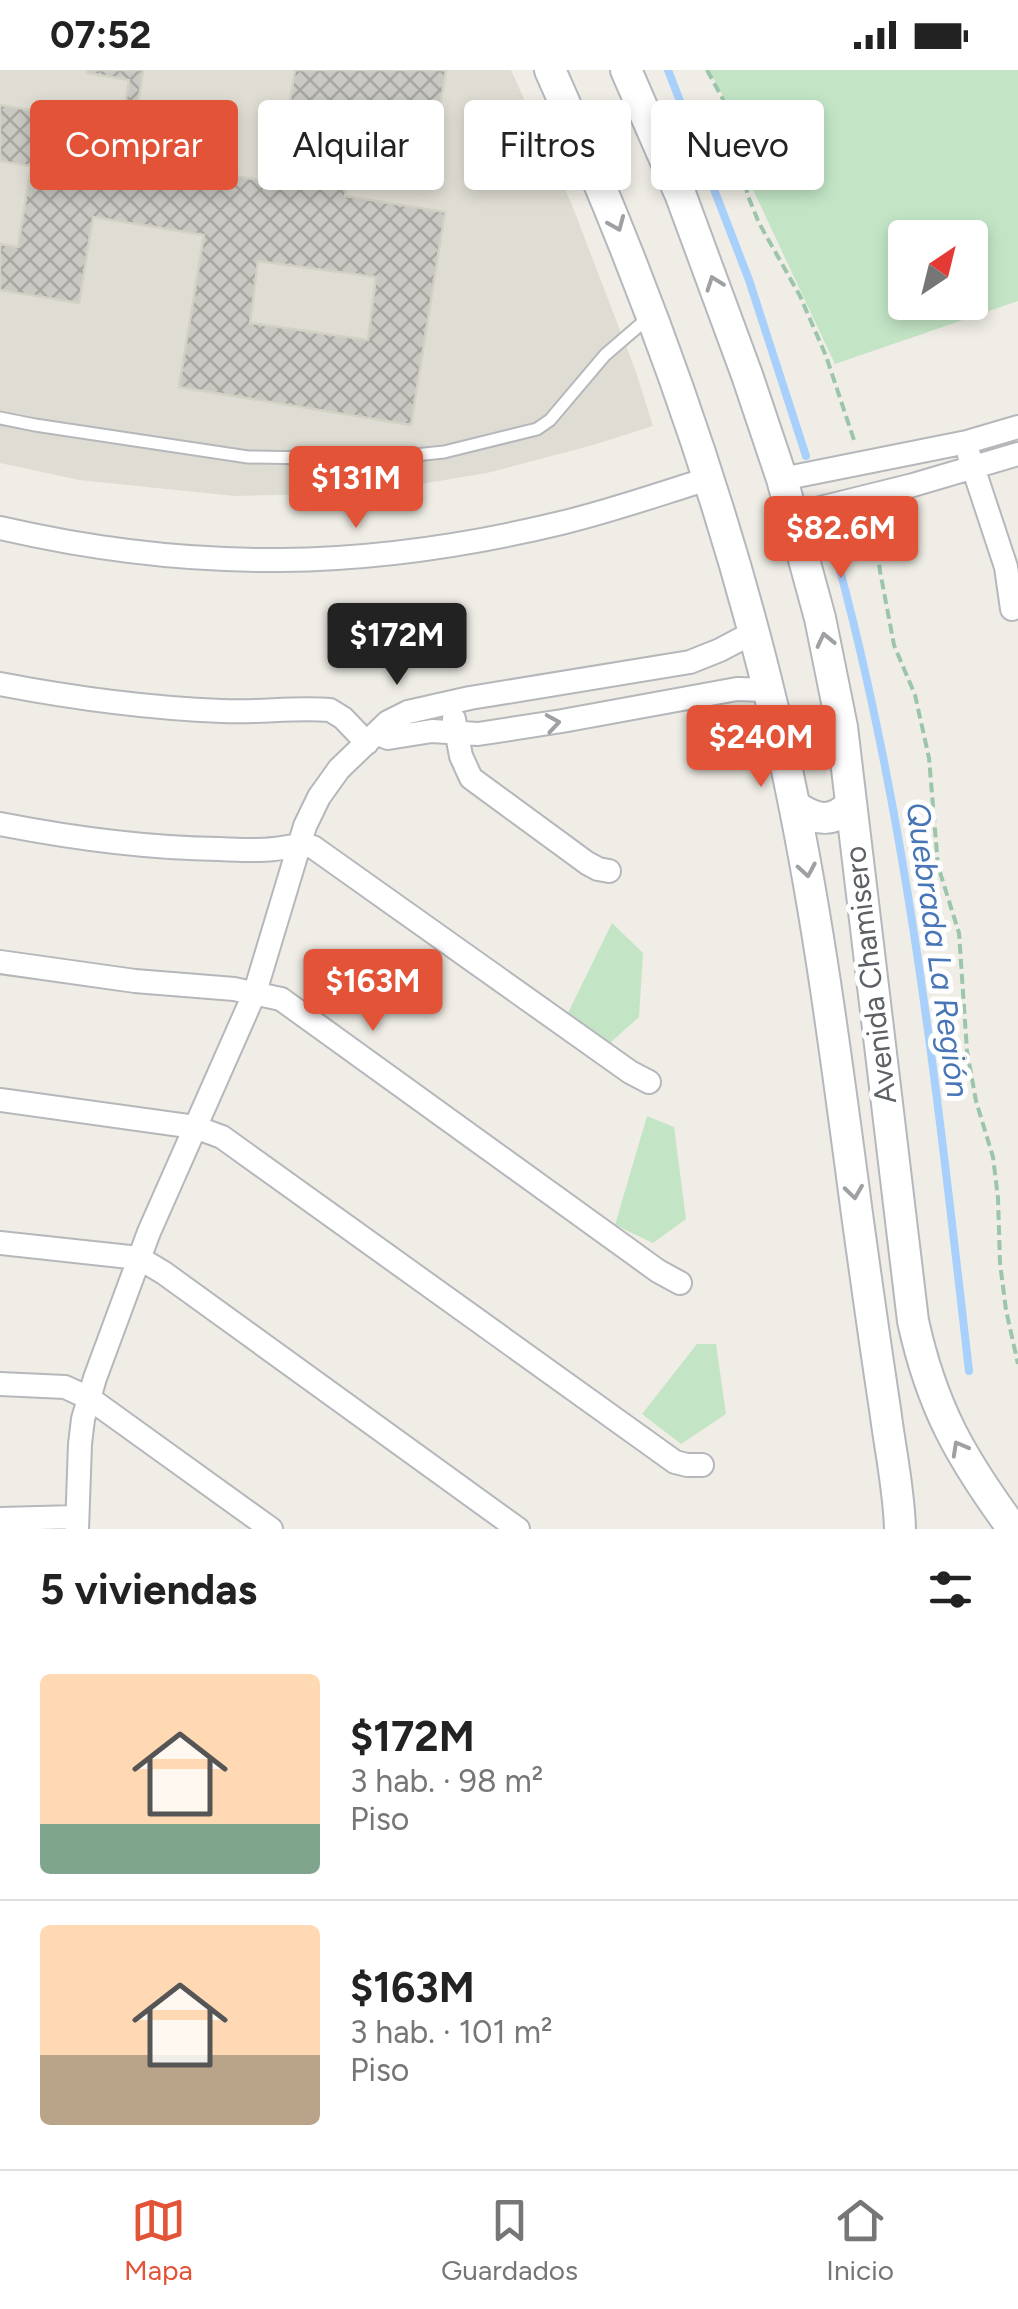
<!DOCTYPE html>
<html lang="es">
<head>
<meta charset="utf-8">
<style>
  :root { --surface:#fff; --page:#f2f2f2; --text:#222; --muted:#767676; --line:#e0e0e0; --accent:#e25338 }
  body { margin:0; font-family:Figtree,sans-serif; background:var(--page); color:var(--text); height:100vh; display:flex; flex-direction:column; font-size:38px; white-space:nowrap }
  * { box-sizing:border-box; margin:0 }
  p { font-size:32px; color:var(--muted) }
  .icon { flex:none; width:55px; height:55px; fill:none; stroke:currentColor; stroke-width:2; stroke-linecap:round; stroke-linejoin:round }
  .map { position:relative; height:1459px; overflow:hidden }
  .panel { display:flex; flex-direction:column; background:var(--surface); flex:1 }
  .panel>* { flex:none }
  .top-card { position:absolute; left:30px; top:30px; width:960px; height:90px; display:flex; gap:20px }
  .needle { width:65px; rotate:35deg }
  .controls { position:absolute; left:888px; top:150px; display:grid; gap:20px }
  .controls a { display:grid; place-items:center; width:100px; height:100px; border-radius:10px; background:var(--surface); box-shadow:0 5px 15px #0003; font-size:50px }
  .price { position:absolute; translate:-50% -85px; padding:0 22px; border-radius:10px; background:var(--accent); color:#fff; font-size:32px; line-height:65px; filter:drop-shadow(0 2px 5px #0008) }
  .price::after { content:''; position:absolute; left:50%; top:60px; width:30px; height:22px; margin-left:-15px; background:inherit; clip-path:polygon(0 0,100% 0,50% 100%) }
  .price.selected { background:#222; color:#fff }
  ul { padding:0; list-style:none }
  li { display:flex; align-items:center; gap:30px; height:250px; padding:0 40px }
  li+li { border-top:2px solid var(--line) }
  li span { display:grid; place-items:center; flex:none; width:280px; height:200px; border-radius:10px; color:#555 }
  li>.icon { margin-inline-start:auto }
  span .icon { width:120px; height:120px; fill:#fffc; stroke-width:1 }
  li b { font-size:42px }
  h2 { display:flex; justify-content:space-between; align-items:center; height:120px; padding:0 40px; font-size:42px }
  .tag { padding:0 35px; border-radius:10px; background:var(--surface); box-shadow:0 5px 15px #0003; font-size:35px; line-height:90px }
  .tag.selected { background:var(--accent); color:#fff }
  .status { display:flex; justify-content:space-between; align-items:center; height:70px; padding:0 50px; background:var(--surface); direction:ltr }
  .status svg { height:28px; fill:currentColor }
  .tab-bar { display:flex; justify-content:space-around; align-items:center; height:140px; border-top:2px solid var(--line); background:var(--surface); font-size:28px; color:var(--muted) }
  .tab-bar a { display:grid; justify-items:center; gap:5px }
  .tab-bar .selected { color:var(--accent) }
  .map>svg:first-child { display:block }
  .education { fill:#dfddd3 }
  .green { fill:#c3e5c6; fill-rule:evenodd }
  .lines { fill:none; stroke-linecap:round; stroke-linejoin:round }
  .stream { stroke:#a8d0fc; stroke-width:8 }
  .building { fill:url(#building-cross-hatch); stroke:#d3d0c4; stroke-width:2.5; fill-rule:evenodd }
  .lane-casing { stroke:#b5b7bb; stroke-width:15 }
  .street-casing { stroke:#b5b7bb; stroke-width:26 }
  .secondary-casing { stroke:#b4b7bc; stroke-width:34 }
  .path { stroke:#9cc5ac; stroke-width:4; stroke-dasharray:10 5; stroke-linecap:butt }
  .lane { stroke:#fff; stroke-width:11 }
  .street { stroke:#fff; stroke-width:22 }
  .secondary { stroke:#fff; stroke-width:30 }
  .oneway { stroke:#9ea0a3 }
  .labels { text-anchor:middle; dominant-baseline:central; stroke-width:10; stroke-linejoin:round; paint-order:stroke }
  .street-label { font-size:30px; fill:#5d6065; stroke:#fff }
  .water-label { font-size:32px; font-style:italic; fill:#4875b6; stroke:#fff }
</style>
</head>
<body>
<div class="status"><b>07:52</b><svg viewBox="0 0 49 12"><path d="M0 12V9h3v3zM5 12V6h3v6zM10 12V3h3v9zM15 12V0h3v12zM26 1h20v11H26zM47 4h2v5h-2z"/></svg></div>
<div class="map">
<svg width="1018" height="1459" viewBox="0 0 1018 1459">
  <defs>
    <pattern id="building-cross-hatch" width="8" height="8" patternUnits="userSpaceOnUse" patternTransform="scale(2.5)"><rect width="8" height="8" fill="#cac8c2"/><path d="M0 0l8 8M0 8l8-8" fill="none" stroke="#a7a6a1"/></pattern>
  </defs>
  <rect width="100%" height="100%" fill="#efede5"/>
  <path class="education" d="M0,0H511L572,135L636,302L653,356L593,375L487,403L415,415L324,424L234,426L79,410L0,393Z"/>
  <path class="green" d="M709,0H1018V231L835,294L748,109L730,39ZM905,168H970V232H905Z
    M612,853L643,883L639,947L610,973L568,943Z
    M647,1046L674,1057L686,1149L653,1173L615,1155Z
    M697,1274H716L726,1344L681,1374L642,1344Z"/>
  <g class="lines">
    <path class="stream" d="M668,0L749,210L806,386
      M832,471C908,742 937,1023 969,1301"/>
  </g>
  <path class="building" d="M88,0H143L130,89L277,113L295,0H446L435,66L356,53L345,126L445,142L411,355L179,317L204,165L93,147L79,233L0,220V174L18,177L31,96L0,91V35L122,55L129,10L87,3ZM258,191L376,207L368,270L250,253Z"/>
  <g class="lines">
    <g class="lane-casing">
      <path id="lane" d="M0,348L35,355L248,387L376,389L444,382L537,359L550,350L605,285L648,248"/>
    </g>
    <g class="street-casing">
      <path id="street" d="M969,385L1006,497L1012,539
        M782,409L967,372L1018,357
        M792,445L913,415L1018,384
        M0,458C195,503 367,500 561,453C611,441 659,424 708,409
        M0,614C73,628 147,638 222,641C258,643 294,637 330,640L343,648L367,673
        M454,649L461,686L471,708L587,793L598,799L609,801
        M378,664L388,668L432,661L478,664L562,651L737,619L768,620
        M0,754C72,768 145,778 219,779C237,780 256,781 274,779C287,778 299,773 313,777L630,1002L649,1012
        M0,892L135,911L234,919L281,929L658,1201L680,1213
        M0,1030L195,1057L222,1067L675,1392L687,1395H702
        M0,1173L139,1188L164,1203L518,1459
        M0,1314L65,1317L89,1328L271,1459
        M0,1449L76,1447
        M77,1459L80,1374L83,1349L95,1308L149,1162L255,922L305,756L319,727L339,699L388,652L408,642L470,628L690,592L720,580L754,562"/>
    </g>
    <g class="secondary-casing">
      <path id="secondary" d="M550,0C647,216 729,441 781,673C816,828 836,986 857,1144C866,1209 875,1274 885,1339C890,1379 899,1419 900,1459
        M626,0L681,126L747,305L782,409L820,548L842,657L913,1251C932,1338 961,1388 1013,1459
        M795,736C815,750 832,754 850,735"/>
    </g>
    <path class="path" d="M707,0L725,33L748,126L759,153L800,226L826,286L855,373
      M874,450L880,501L894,575L915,625L929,688L938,796L959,863L967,981L976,1031L993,1087L998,1128L1000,1193L1006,1240L1018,1294"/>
    <use href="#lane" class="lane"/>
    <use href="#street" class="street"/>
    <use href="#secondary" class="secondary"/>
  </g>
  <defs><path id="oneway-chevron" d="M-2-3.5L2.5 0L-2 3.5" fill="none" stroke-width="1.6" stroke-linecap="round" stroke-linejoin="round" transform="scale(2.5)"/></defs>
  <g class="oneway">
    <use href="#oneway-chevron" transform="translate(617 154) rotate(67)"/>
    <use href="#oneway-chevron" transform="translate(714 213) rotate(-110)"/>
    <use href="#oneway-chevron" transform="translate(825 570) rotate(-103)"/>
    <use href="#oneway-chevron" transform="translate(553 653) rotate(-9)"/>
    <use href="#oneway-chevron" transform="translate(807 800) rotate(80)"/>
    <use href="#oneway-chevron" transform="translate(854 1122) rotate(82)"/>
    <use href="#oneway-chevron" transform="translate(959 1378) rotate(-119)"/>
  </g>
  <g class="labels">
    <g class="street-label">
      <text transform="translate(870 905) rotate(-97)">Avenida Chamisero</text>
    </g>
    <g class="water-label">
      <text transform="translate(938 880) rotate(82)">Quebrada La Región</text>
    </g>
  </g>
</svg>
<div class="controls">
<a><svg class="needle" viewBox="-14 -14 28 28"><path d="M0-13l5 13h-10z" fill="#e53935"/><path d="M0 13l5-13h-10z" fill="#767676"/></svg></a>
</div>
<b class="price" style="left:356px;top:461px">$131M</b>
<b class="price" style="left:841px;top:511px">$82.6M</b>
<b class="price selected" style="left:397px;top:618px">$172M</b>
<b class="price" style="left:761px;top:720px">$240M</b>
<b class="price" style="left:373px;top:964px">$163M</b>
<div class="top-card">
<a class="tag selected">Comprar</a>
<a class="tag">Alquilar</a>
<a class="tag">Filtros</a>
<a class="tag">Nuevo</a>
</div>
</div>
<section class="panel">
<h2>5 viviendas<svg class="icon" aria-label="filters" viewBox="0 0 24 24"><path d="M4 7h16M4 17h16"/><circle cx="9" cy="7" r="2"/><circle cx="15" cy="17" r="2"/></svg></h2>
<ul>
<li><span style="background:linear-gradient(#ffd9b3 75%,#7fa58c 0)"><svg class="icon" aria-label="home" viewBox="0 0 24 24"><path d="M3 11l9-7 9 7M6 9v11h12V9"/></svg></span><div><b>$172M</b><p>3 hab. · 98 m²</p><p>Piso</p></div></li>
<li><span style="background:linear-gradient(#ffd9b3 65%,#b9a48a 0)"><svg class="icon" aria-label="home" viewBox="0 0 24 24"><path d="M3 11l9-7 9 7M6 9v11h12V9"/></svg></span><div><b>$163M</b><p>3 hab. · 101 m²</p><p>Piso</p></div></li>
</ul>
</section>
<nav class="tab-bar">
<a class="selected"><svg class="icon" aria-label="map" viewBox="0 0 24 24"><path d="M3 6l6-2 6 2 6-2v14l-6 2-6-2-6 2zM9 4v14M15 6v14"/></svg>Mapa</a>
<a><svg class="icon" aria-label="saved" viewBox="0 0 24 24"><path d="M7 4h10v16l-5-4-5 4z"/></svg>Guardados</a>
<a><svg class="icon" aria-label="home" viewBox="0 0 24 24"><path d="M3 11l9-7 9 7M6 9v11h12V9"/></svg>Inicio</a>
</nav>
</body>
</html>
